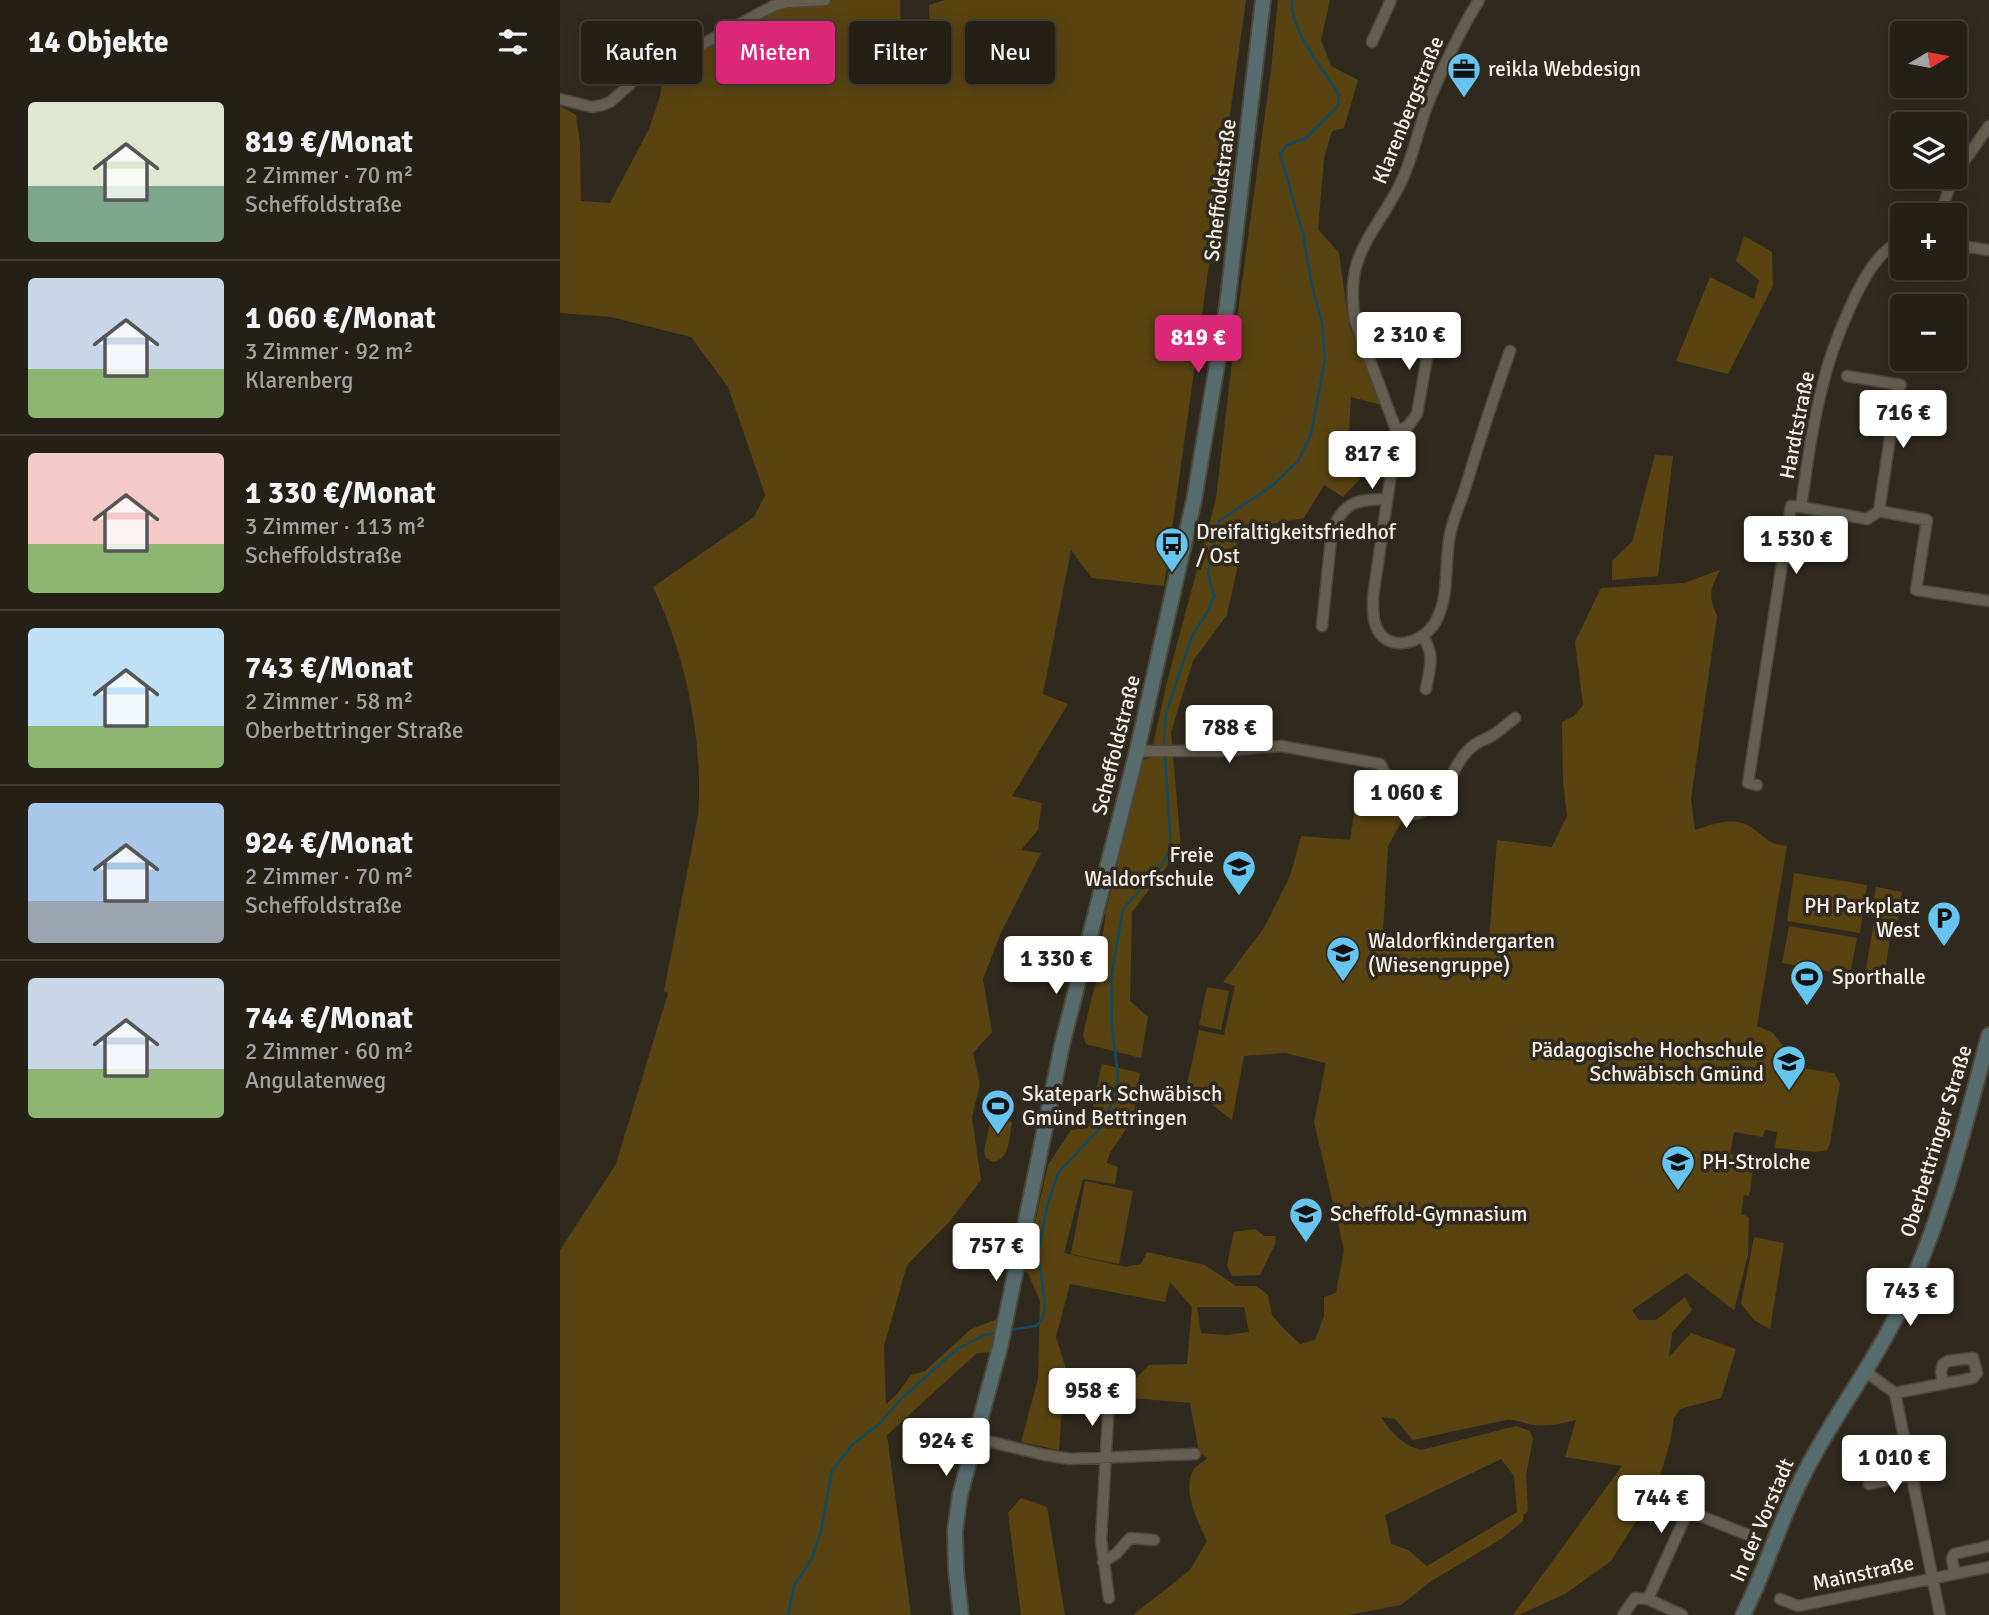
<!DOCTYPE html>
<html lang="de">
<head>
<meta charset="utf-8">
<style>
  :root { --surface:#242016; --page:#302d23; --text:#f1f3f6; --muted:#a3a3a1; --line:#413e35; --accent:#db2777 }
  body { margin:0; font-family:Signika,sans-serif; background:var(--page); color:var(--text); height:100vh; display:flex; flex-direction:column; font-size:26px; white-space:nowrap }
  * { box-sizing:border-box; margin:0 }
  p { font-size:23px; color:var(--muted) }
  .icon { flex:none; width:38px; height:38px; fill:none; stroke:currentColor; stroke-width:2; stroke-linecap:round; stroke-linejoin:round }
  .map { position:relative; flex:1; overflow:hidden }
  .panel { display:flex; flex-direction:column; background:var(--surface); width:560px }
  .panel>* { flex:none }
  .banner { position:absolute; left:21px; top:21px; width:665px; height:63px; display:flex; gap:14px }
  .needle { width:46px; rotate:80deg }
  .fabs { position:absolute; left:1330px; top:21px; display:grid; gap:14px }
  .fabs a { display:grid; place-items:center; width:77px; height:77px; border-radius:7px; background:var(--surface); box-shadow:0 4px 18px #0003,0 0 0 2px var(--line); font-size:35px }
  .price { position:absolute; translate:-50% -60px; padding:0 16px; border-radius:7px; background:#fff; color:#222; font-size:23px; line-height:46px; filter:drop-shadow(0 2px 4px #0008) }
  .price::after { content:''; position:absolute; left:50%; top:42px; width:21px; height:16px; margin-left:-10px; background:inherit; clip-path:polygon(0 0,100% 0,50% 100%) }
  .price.on { background:var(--accent); color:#fff }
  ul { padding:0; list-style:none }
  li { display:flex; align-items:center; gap:21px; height:175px; padding:0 28px }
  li+li { border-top:2px solid var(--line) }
  li span { display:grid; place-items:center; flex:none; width:196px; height:140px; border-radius:7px; color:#555 }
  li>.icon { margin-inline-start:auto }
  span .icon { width:84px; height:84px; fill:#fffc; stroke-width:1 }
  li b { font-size:30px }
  h2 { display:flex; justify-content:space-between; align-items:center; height:84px; padding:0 28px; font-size:30px }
  .tag { padding:0 24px; border-radius:7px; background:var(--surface); box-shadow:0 4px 18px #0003,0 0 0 2px var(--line); font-size:24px; line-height:63px }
  .tag.on { background:var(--accent); color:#fff }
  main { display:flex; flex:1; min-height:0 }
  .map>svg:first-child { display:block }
  .green { fill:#594411; fill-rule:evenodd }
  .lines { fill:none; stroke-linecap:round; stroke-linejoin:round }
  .stream { stroke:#104d64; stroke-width:2.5 }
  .street-casing { stroke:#4d483d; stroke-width:13 }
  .secondary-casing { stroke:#4d483d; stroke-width:18 }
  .street { stroke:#655f51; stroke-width:10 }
  .secondary { stroke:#576c6d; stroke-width:14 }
  .labels { text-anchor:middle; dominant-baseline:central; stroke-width:7; stroke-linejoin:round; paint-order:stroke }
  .poi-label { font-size:21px; fill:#f4f0e8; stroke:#302a1e; text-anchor:start }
  .street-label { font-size:21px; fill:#f4f0e8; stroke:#302a1e }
</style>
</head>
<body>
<main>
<section class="panel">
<h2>14 Objekte<svg class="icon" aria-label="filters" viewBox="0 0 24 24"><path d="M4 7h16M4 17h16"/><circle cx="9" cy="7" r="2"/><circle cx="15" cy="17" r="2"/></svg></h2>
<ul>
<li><span style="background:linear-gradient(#dfe7d0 60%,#7fa58c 0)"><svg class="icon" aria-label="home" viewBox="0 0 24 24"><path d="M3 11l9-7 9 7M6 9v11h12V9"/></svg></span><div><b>819 €/Monat</b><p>2 Zimmer · 70 m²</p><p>Scheffoldstraße</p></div></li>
<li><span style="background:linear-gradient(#c9d6e8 65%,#8fb573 0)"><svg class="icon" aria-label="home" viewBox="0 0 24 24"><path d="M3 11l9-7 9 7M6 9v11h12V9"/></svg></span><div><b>1 060 €/Monat</b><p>3 Zimmer · 92 m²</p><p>Klarenberg</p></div></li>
<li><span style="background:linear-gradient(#f6c9c9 65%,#8fb573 0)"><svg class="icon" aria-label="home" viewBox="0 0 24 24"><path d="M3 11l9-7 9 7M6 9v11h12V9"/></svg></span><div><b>1 330 €/Monat</b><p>3 Zimmer · 113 m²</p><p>Scheffoldstraße</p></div></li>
<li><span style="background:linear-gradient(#bfe0f5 70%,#8fb573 0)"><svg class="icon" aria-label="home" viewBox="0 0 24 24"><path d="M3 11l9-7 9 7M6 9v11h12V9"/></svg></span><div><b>743 €/Monat</b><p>2 Zimmer · 58 m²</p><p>Oberbettringer Straße</p></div></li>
<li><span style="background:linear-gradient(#a9c7e8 70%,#9aa5b1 0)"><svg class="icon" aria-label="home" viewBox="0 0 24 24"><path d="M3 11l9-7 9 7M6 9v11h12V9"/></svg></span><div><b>924 €/Monat</b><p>2 Zimmer · 70 m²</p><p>Scheffoldstraße</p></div></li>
<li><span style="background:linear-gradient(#c9d6e8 65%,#8fb573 0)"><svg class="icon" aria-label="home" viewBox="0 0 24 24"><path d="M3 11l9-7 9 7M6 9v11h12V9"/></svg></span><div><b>744 €/Monat</b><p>2 Zimmer · 60 m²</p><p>Angulatenweg</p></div></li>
</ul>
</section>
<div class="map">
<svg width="1429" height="1615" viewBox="0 0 1429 1615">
  <rect width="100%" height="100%" fill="#302a1e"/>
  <path class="green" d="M272,0H340L341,39L359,43L370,35L369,5L385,0H686L604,586L532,578L511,550L483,694L508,704L452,796L482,803L478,830L461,850L481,853L440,935L423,979L432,1032L413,1053L420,1084L412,1117L421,1180L390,1221L347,1265L324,1346L326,1404L337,1394L351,1375L365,1371L411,1329L440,1318L432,1352L417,1353L327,1435L351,1615H0V1250L56,1164L108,993L104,991L138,816C144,742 125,653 93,587L194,517L205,495L168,387L131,337L51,317L0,313V106L16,115L20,144L21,201L50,203L89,129L100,96L103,64L216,8L268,4Z
    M718,0H770L761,40L771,66L798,80L784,128L772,131L764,158L758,229L779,253L789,325L822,405L791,397L787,467L800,479L783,497L764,485L744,518L677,530V569L667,615L633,661L611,732L621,848L572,912L570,1001L588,1017L581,1058L526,1044L523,1034L538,972L546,910L583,760L594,757L593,745L608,678L656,499L678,311L711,70Z
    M1184,236L1212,252L1213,286L1168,374L1116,361L1150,277L1194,299L1199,280L1176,261Z
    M1095,455L1113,456L1098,576L1052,580V561L1072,542Z
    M1160,570C1150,589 1148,596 1157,616L1131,799L1135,830C1157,823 1177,814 1198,832C1210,842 1210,844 1227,846L1197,1026L1213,1033L1223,1046L1227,1062L1234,1067L1274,1073L1280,1083L1270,1143L1267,1150L1256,1152L1215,1148L1217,1132L1205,1130L1203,1137L1174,1132L1170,1154L1195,1159L1189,1196L1184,1195L1181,1214L1189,1217L1188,1255L1174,1310L1126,1273L1072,1310L1079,1320H1096L1125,1297L1132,1310L1112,1333L1109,1357L1131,1333L1176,1349L1161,1398L1120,1409L1114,1418L1110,1442L1100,1476L1082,1512L1051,1561L1005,1594L959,1615H953L1062,1466L1005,1457L1016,1420C1003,1423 988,1427 975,1425C964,1424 957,1419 946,1420L853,1440L835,1419L821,1417C830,1431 843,1446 861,1450L956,1426L970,1431L973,1439L966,1475L968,1511L964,1514L963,1521L941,1539L870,1582L841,1605L788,1615H573L630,1570L647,1541C638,1522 621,1489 634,1469C637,1465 644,1462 647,1458L639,1452L630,1403L503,1392L499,1450L461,1442L478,1379L480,1301L468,1273L464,1272L488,1165L511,1130L528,1128L542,1064L580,1073L573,1118L550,1153L547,1163L558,1167L555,1184L523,1179L504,1253L566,1267L581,1264L587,1252L645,1265L676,1286H696L708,1295L712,1315L722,1327L740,1344L755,1340L764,1316V1297L776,1293L784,1250L754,1122L766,1063L725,1053L684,1056L672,1120L627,1085L639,1030L664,1035L675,986L663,982L704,928L730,876L741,836L790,840L799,781L825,782L829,802L842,821L828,846L823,932L928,951L937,840L992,847L1007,816L1003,781L1002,722L1014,716L1023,705L1015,642L1041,588L1124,583ZM610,1282L632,1307L627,1364L589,1365L576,1378L506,1369L496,1337L510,1284L605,1302ZM637,1307H684L689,1332L667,1335L641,1333ZM941,1459L954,1476L957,1512L867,1566L848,1550L831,1544L825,1515Z
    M1234,873L1307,885L1300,933L1227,921Z
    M1316,887L1342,892L1337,922L1311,917Z
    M1314,922L1332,926L1323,984L1304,980Z
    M1229,926L1297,938L1290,975L1222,963Z
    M647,987L669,991L661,1030L639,1025Z
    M434,1103L452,1123C449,1138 450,1159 433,1162L426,1158L424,1151Z
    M525,1181L573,1191L559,1264L511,1254Z
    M695,1229L704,1236H716L715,1244L700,1275L672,1276L667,1265L674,1232Z
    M1194,1237L1224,1243L1210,1329L1194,1320L1181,1304Z
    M461,1498L487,1507L505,1615H461L448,1513Z"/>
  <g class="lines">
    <path class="stream" d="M450,1330L476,1326L483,1318L485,1303L478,1254L487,1206L498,1173L542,1126L553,1100L558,1075L552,1028L551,979L563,909L599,869L611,848L604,742L606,713L632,636L649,609L654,596L648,574L659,521L712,486L738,461L751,434L765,359L762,323L752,286L743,234L720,154L727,145L746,138L778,106L779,95C765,72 728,27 732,0
      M228,1615L234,1586L251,1560L261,1531L272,1470L294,1443L319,1424L341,1399L397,1349L425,1335L437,1333"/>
    <g class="street-casing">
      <path id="street" d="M919,0C898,34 882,69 867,106C859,128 854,151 845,173C833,205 808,230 797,263C791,282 792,301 795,321L837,432L813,597C813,611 812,627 823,637C841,652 869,637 877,619C890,593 884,562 890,535C893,519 900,504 905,489C919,442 934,396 950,351
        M812,42L831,0
        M0,99L32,107L42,105L50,102L88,68L139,46L213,6L228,2L265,0
        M1395,174L1429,126
        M1380,215L1393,177
        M1395,245L1429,250
        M1287,376L1341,385
        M837,432L848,426L857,414L873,323
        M1241,507L1307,519L1319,511L1367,520L1356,590L1429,601
        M1319,511L1338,384
        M762,626L772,529C786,501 796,500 826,499
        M863,636C875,657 870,666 866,689
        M577,751H661L721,746L820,764C830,780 830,798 841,814C887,820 886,766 913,746C919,741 927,739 933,735C941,730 948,723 955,718
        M1197,785L1188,783L1231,506L1241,507C1247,466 1252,425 1263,384C1271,350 1300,271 1328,249C1332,245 1337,244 1342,243
        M1306,1372L1335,1393L1380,1615
        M1335,1393L1413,1378L1417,1373L1413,1358L1388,1361L1383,1364L1381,1372L1383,1384
        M549,1400L541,1540L549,1598
        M415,1438L485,1455L510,1459L635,1454
        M1309,1484L1353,1475
        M543,1562L556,1554L570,1538L594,1540
        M1395,1574L1392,1559L1394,1554L1429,1546
        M1220,1599L1238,1606L1429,1567
        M1063,1615L1075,1598L1088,1599
        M1122,1615L1088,1599L1128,1511L1193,1537"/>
    </g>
    <g class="secondary-casing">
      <path id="secondary" d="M401,1615L396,1570L395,1531L400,1495L440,1347L502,1045L577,751L634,500L667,306L703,0
        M1183,1615C1206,1570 1219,1522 1242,1478C1269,1422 1308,1373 1336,1317C1380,1228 1404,1130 1429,1035"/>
    </g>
    <use href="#street" class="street"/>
    <use href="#secondary" class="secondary"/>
  </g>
  <defs>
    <g id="office-pin" transform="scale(1.75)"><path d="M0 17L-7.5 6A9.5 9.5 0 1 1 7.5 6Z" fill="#65c5ee" stroke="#302a1e"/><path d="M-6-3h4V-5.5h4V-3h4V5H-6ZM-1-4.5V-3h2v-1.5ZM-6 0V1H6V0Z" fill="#111"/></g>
    <g id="bus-pin" transform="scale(1.75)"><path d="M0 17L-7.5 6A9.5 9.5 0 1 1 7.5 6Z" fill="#65c5ee" stroke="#302a1e"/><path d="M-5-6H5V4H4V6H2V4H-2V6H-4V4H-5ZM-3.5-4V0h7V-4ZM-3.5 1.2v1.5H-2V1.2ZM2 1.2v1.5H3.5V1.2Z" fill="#111"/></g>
    <g id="school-pin" transform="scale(1.75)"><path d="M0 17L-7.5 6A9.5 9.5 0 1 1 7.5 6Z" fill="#65c5ee" stroke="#302a1e"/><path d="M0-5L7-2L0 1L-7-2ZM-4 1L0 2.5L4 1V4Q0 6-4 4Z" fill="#111"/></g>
    <g id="parking-pin" transform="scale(1.75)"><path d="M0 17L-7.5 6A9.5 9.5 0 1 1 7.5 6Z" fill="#65c5ee" stroke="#302a1e"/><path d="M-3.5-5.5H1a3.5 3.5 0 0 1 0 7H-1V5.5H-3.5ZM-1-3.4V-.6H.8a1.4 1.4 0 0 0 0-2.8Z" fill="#111"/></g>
    <g id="stadium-pin" transform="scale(1.75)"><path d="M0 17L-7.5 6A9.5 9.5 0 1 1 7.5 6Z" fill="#65c5ee" stroke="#302a1e"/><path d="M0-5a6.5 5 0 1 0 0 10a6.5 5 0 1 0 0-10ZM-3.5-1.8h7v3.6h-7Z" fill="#111"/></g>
    <g id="university-pin" transform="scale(1.75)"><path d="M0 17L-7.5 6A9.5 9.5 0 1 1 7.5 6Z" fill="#65c5ee" stroke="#302a1e"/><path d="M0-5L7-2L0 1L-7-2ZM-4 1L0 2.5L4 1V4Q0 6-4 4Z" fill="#111"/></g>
  </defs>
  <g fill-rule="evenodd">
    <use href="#office-pin" x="904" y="69"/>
    <use href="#bus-pin" x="612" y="544"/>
    <use href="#school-pin" x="679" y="867"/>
    <use href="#parking-pin" x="1384" y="918"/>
    <use href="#school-pin" x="783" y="953"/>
    <use href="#stadium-pin" x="1247" y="977"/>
    <use href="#university-pin" x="1229" y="1062"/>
    <use href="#stadium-pin" x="438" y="1106"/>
    <use href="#school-pin" x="1118" y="1162"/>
    <use href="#school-pin" x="746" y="1214"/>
  </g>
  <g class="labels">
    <g class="poi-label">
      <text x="928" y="69">reikla Webdesign</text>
      <text x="636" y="532">Dreifaltigkeitsfriedhof<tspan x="636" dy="24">/ Ost</tspan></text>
      <text x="654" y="855" text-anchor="end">Freie<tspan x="654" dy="24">Waldorfschule</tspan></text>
      <text x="1360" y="906" text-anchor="end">PH Parkplatz<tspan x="1360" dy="24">West</tspan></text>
      <text x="808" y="941">Waldorfkindergarten<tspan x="808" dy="24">(Wiesengruppe)</tspan></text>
      <text x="1272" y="977">Sporthalle</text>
      <text x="1204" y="1050" text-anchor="end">Pädagogische Hochschule<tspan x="1204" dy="24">Schwäbisch Gmünd</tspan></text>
      <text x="462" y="1094">Skatepark Schwäbisch<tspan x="462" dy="24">Gmünd Bettringen</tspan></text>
      <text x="1142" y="1162">PH-Strolche</text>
      <text x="770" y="1214">Scheffold-Gymnasium</text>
    </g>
    <g class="street-label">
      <text transform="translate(848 110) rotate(-68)">Klarenbergstraße</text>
      <text transform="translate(660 190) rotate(-83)">Scheffoldstraße</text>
      <text transform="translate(1237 425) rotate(-79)">Hardtstraße</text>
      <text transform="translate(556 745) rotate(-76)">Scheffoldstraße</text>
      <text transform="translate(1376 1141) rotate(-73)">Oberbettringer Straße</text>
      <text transform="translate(1202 1520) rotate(-67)">In der Vorstadt</text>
      <text transform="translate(1303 1573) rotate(-12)">Mainstraße</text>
    </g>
  </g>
</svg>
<div class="fabs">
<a><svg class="needle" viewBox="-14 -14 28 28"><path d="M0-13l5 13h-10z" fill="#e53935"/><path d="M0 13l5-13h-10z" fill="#a3a3a1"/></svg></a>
<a><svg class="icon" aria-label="layers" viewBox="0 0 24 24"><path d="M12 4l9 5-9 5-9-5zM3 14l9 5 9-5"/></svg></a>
<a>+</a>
<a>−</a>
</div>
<b class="price" style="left:849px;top:372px">2 310 €</b>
<b class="price on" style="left:638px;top:375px">819 €</b>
<b class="price" style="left:1343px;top:450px">716 €</b>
<b class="price" style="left:812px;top:491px">817 €</b>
<b class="price" style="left:1236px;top:576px">1 530 €</b>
<b class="price" style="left:669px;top:765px">788 €</b>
<b class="price" style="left:846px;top:830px">1 060 €</b>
<b class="price" style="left:496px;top:996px">1 330 €</b>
<b class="price" style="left:436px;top:1283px">757 €</b>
<b class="price" style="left:1350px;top:1328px">743 €</b>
<b class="price" style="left:532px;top:1428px">958 €</b>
<b class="price" style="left:386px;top:1478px">924 €</b>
<b class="price" style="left:1334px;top:1495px">1 010 €</b>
<b class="price" style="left:1101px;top:1535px">744 €</b>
<div class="banner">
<a class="tag">Kaufen</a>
<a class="tag on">Mieten</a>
<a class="tag">Filter</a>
<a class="tag">Neu</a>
</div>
</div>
</main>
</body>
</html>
